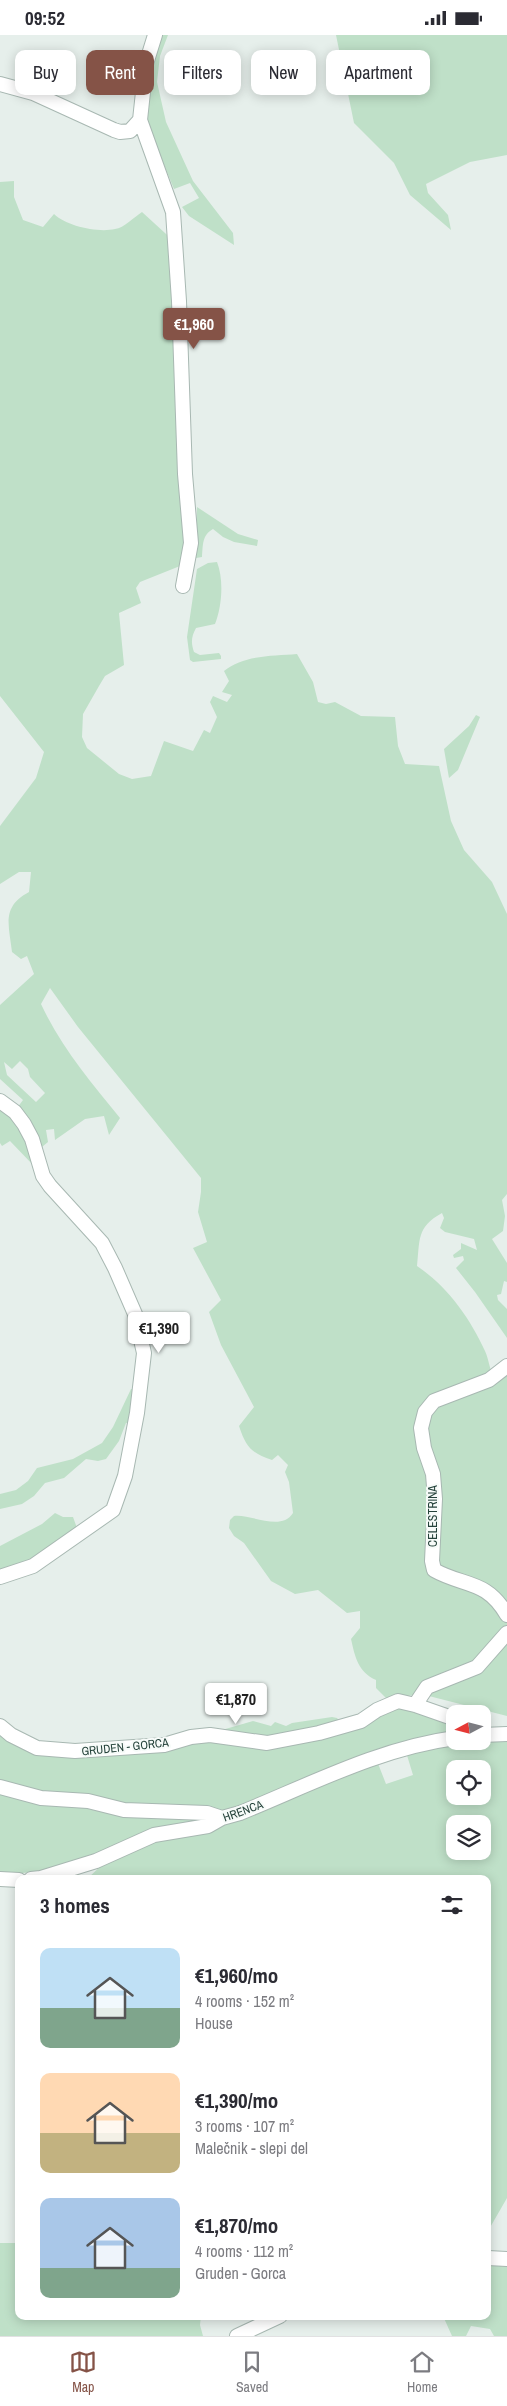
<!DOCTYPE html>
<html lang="en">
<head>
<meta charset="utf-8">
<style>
  :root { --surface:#fff; --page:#f7f7f7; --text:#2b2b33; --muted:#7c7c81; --line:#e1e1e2; --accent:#855347 }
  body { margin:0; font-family:"Archivo Narrow",sans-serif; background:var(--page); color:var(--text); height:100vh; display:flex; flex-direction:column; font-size:19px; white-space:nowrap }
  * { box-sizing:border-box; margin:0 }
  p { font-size:16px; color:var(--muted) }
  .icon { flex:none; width:28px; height:28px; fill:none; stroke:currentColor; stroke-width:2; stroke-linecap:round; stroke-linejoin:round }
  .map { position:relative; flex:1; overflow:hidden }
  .side { position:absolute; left:15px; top:1840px; width:476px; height:445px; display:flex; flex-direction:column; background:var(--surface); border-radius:10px; box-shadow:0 2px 12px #0003 }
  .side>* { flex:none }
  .top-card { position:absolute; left:15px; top:15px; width:478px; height:45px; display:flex; gap:10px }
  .needle { width:32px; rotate:263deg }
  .controls { position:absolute; left:446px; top:1670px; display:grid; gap:10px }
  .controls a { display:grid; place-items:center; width:45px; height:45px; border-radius:10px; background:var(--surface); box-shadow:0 2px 12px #0003; font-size:25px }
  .price { position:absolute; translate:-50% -42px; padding:0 11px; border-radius:5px; background:#fff; color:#222; font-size:16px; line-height:32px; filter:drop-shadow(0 1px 2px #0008) }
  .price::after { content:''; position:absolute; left:50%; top:30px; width:15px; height:11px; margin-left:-8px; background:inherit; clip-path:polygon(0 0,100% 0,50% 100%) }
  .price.selected { background:var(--accent); color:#fff }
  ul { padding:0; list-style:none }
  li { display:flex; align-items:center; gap:15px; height:125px; padding:0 25px }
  li span { display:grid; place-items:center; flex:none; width:140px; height:100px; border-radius:10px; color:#555 }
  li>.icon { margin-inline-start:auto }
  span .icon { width:60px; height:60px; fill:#fffc; stroke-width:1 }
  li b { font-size:21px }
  h2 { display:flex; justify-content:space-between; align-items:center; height:60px; padding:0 25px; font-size:21px }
  .tag { padding:0 18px; border-radius:10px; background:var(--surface); box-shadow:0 2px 12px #0003; font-size:18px; line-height:45px }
  .tag.selected { background:var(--accent); color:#fff }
  .status { display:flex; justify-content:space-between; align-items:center; height:35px; padding:0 25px; background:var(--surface); direction:ltr }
  .status svg { height:14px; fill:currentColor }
  .tab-bar { display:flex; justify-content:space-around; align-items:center; height:70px; border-top:1px solid var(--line); background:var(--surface); font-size:14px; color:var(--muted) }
  .tab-bar a { display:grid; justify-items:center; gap:2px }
  .tab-bar .selected { color:var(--accent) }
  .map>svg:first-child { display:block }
  .green { fill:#bfe0c8; fill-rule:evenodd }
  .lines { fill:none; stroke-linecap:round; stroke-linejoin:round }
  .minor-casing { stroke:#a8b8b2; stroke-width:16 }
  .minor { stroke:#fff; stroke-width:14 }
  .labels { text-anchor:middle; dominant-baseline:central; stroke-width:4; stroke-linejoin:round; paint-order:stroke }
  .street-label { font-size:12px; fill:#24423a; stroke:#f7fbf9 }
</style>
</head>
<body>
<div class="status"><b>09:52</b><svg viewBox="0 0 49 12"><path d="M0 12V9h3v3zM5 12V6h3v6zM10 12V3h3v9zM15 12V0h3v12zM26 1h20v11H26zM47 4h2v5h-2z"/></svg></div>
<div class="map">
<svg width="507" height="2301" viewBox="0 0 507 2301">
  <rect width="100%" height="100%" fill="#e6efeb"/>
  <path class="green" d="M159,0H168L160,21L157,47L166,87L193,146L233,198L234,210L189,181L182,172L199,163L190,148L174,154L160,120L146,95L149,40Z
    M336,0H507V120L470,127L426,149L428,158L448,180L451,195L410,160L394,128L354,88Z
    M14,146V162L23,185L43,192L54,179C66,191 98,198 115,194C124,193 134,182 142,177L177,209L190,527L140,547L136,553L141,568L119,578L124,630L105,641L99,651L83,679L82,702L87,713L119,739L132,744L151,741L164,706L193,716L204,695L210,698L217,682L210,667L213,661L227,667L232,660L222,657L229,646L224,636C243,620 273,621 297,619L313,647L318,667L326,669L335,667L361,681L395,682L398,711L405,729L439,731L451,786L464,815L492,847L507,879V1159L502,1165L505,1181L503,1196L492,1204L507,1228V1247L504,1246L501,1259L497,1260L498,1265L507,1274V1303L475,1257L456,1233L464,1225L463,1221L454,1223L453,1220L461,1214V1208L477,1215L474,1204L445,1197L440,1193L444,1183L442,1178C416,1192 420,1206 417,1231C447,1251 470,1283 485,1316C489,1325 489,1333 494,1342L503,1338L507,1341V1681L421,1659L387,1664L376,1653V1645C358,1637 355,1622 351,1604L360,1593V1576L347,1578L318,1555L295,1559L271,1546L244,1508L234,1501L229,1493L230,1485L234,1481C252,1479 281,1497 293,1478L289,1447L285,1437L288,1430L278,1420L272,1425C251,1418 246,1412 239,1391L254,1372L221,1310L209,1277L221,1265L193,1213L207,1207L198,1177L201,1157V1143L78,992L50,953L41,969C61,1012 90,1046 120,1083L109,1100L104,1081L85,1084L55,1105L54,1094L46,1095L48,1107L37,1116L14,1077L23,1065L0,1044V970L34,939L27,921L21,924L12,917C9,890 1,872 29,857L31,837H19L0,849V791L36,743L44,717L0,661V147ZM20,1026L28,1034L30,1042L45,1058L36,1067L7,1040L4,1027L12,1034Z
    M197,472L238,499L258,505L257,511L234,507L223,502L213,494C202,500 203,510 202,522L196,523Z
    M217,527C224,545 222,571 215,589L196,593C191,602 191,608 194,617L200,620L219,618L221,621V624L193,627L190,625L187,602L197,534L208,528Z
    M476,680L480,682L458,735L449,743L444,714L469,691Z
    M0,1072C18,1089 28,1107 34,1131L10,1106L2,1111L0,1108Z
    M131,1354H134L133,1387L126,1388L119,1406L106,1424L98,1426L86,1424L64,1443L45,1448L34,1461L22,1469L0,1474V1459L16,1455L28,1446L37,1433L73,1424L102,1408L113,1392Z
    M55,1478L63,1482H73L77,1493L63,1509L0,1541V1511L42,1489Z
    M408,1668L443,1672L475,1679H455V1701L229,1776L117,1771L0,1748V1696L30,1712L201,1706L272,1711Z
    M332,1682L337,1683L341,1688L304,1696L264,1701L222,1695L253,1686L271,1691L275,1687L286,1691L292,1688Z
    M507,1702V2163L488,2196V1844H87L104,1828L143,1809L216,1793L377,1726L386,1749L413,1740L406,1717L464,1706H482ZM455,1734H482V1761H455ZM455,1789H482V1816H455Z
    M0,1754L106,1778L205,1781L204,1785C142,1806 65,1840 0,1839Z
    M0,2208H19V2281H201L200,2290L203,2301H0Z
    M488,2228H507V2301H494L490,2294L471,2291L466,2301H452L443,2281H488Z"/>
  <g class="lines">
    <g class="minor-casing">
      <path id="minor" d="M0,49L33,58L114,95L120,97L130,96L140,85L146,29L155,0
        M140,85L173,177L179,266L185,439L191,508L183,551
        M0,1066L15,1077L24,1089L32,1104L43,1141L50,1151L102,1208L115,1233L135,1279L144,1318L137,1378L125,1441L113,1475L33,1531L0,1542
        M507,1331L489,1345L434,1366L425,1377L421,1393L424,1413L433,1439L435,1464L432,1526L434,1535C464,1552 486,1544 507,1580
        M415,1670L427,1652L477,1632L507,1598
        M0,1691L11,1700L37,1713L75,1716L164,1710L191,1702L210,1700L267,1708L319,1698L361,1686L377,1675L398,1666L415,1670L455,1684
        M482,1700L507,1699
        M0,1752L41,1763L88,1766L124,1775L207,1778L222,1783
        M0,1844L19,1845
        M31,1844L41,1843L96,1826L154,1800L208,1791L222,1783L240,1778C309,1750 380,1713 455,1703
        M488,2223L507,2224
        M237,2301L280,2281"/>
    </g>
    <use href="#minor" class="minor"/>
  </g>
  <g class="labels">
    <g class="street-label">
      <text transform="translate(433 1481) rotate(-90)">CELESTRINA</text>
      <text transform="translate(125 1712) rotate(-6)">GRUDEN - GORCA</text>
      <text transform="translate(243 1776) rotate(-20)">HRENCA</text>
    </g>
  </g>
</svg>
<div class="controls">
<a><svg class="needle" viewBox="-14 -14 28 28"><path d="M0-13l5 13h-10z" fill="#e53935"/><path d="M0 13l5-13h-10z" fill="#7c7c81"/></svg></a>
<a><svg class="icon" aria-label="locate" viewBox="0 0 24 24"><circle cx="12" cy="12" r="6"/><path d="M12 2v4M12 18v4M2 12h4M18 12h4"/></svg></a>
<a><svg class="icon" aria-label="layers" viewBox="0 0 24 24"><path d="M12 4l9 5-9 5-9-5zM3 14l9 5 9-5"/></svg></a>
</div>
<b class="price selected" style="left:194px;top:315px">€1,960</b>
<b class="price" style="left:159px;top:1319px">€1,390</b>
<b class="price" style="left:236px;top:1690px">€1,870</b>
<div class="top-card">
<a class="tag">Buy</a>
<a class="tag selected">Rent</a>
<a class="tag">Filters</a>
<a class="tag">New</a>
<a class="tag">Apartment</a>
</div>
<section class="side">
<h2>3 homes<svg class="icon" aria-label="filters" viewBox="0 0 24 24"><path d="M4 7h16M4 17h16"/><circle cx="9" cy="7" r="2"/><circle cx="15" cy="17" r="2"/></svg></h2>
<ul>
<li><span style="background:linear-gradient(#bfe0f5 60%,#7fa58c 0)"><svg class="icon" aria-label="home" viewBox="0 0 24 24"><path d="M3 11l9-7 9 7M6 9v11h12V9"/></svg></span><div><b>€1,960/mo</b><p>4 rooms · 152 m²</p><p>House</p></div></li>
<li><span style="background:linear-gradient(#ffd9b3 60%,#c2b280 0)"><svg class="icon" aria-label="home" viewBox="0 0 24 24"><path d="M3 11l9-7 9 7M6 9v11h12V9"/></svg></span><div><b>€1,390/mo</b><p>3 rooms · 107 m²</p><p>Malečnik - slepi del</p></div></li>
<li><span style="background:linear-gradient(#a9c7e8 70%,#7fa58c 0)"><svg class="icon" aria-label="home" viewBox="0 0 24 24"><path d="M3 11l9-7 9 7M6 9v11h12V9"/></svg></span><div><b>€1,870/mo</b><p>4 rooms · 112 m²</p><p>Gruden - Gorca</p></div></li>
</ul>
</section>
</div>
<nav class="tab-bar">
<a class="selected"><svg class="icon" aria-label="map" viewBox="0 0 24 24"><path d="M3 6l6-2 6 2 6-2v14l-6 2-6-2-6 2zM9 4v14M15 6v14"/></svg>Map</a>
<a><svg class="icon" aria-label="saved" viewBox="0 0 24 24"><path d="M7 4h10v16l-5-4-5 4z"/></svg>Saved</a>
<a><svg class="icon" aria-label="home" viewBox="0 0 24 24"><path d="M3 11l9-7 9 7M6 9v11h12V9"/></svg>Home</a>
</nav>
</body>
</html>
